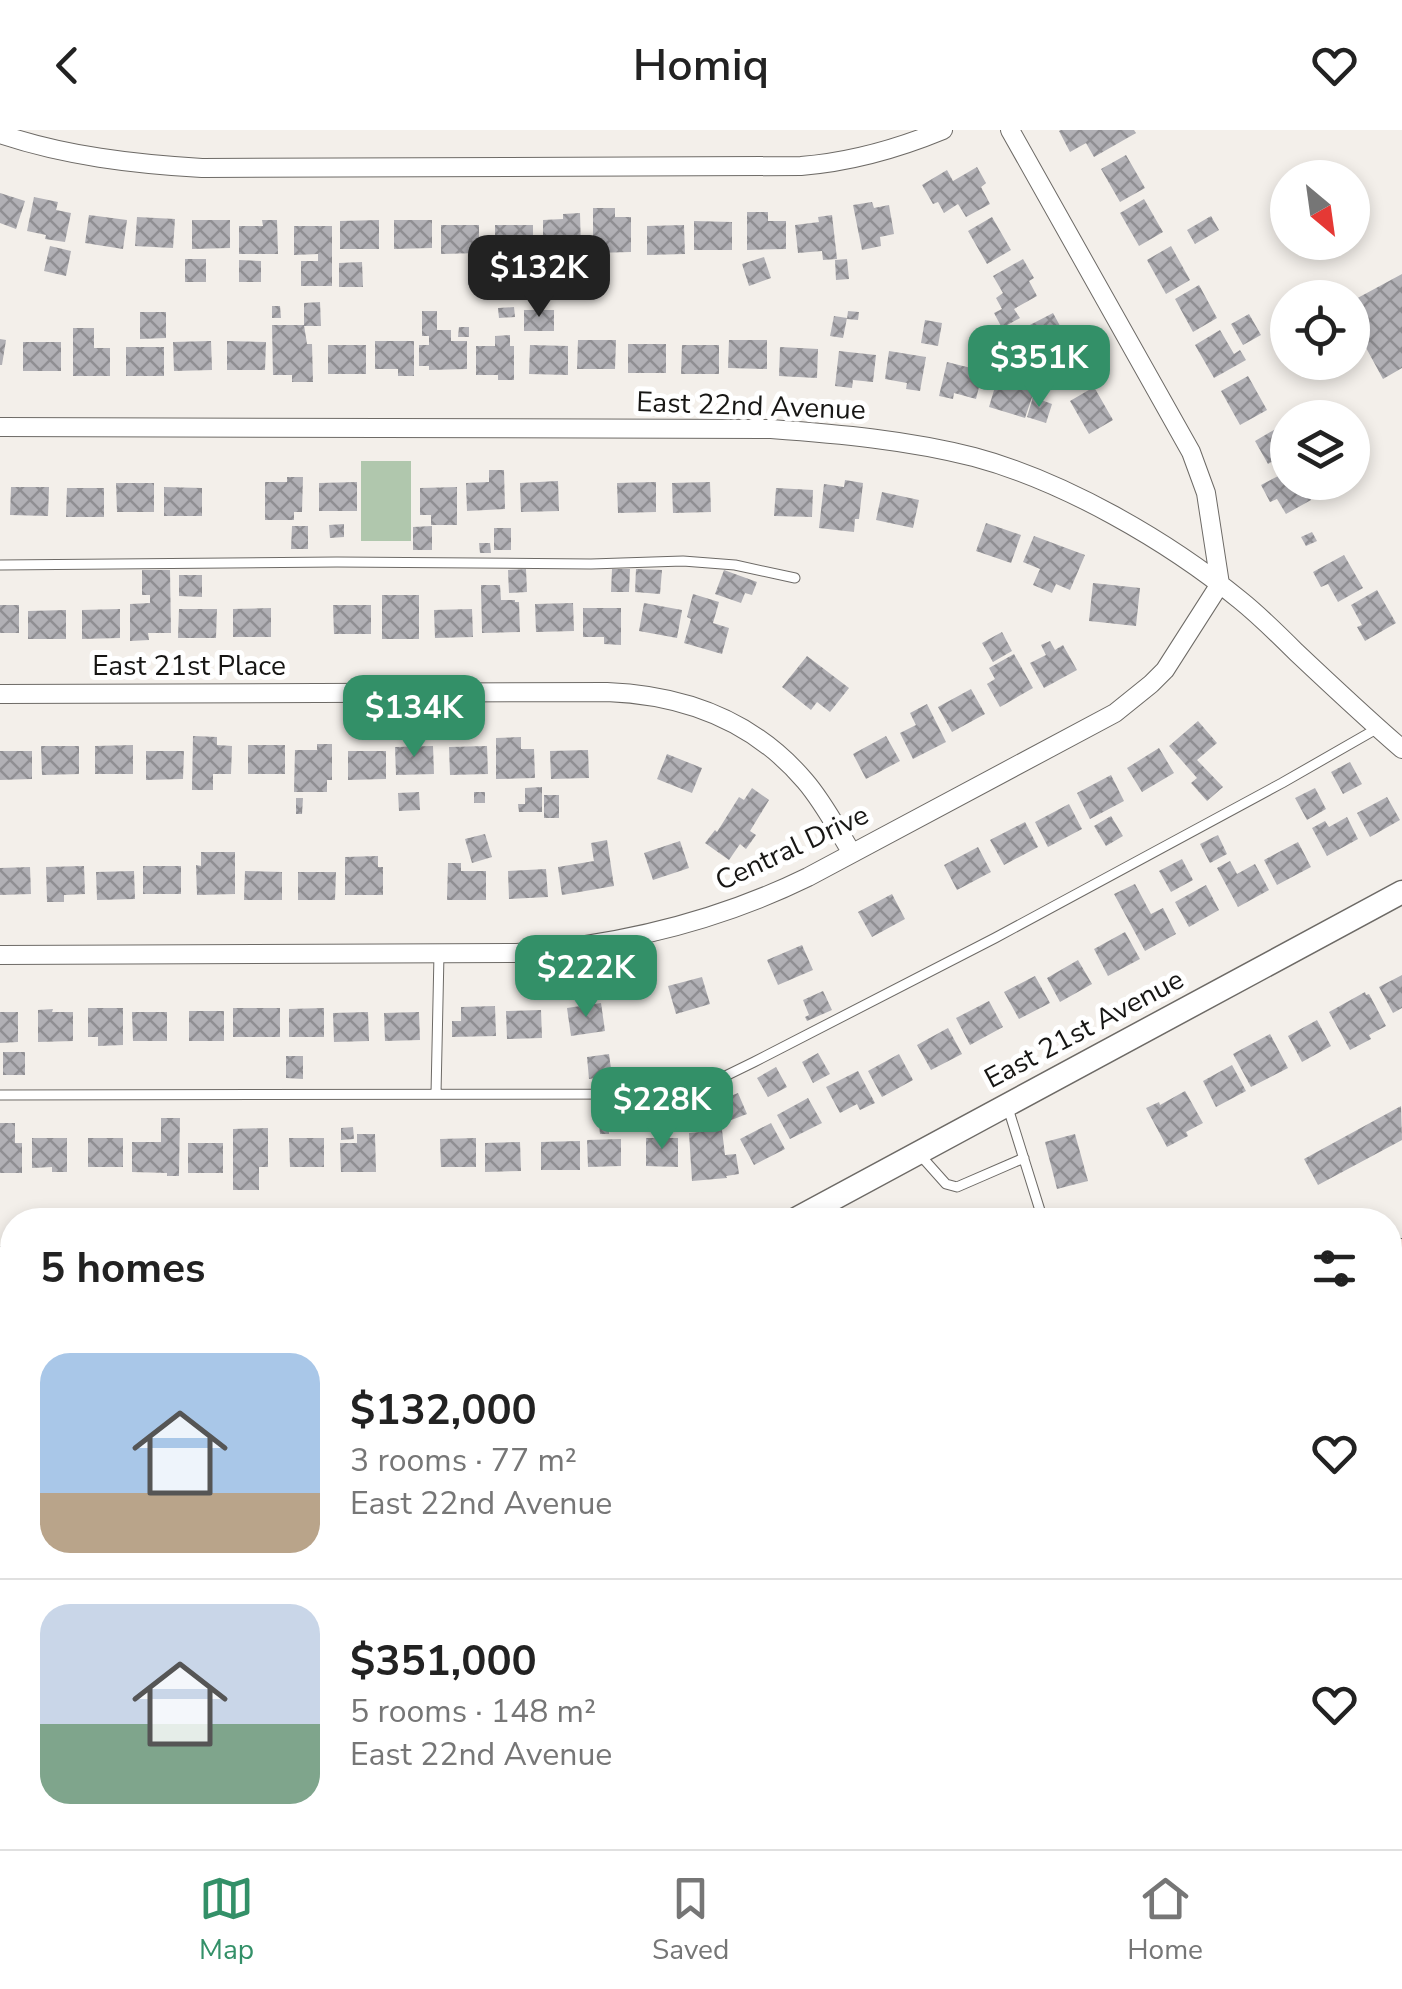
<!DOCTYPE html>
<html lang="en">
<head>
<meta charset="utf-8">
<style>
  :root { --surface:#fff; --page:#f2f2f2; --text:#222; --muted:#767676; --line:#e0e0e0; --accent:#339068 }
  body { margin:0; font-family:"Nunito Sans",sans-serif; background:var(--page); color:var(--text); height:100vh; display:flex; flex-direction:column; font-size:38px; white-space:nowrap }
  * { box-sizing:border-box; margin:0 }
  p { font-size:32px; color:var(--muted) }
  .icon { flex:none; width:55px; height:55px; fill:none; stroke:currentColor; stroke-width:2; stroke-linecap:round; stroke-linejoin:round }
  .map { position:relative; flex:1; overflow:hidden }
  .sheet { position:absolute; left:0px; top:1078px; width:1402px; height:642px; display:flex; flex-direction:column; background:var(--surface); border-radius:40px 40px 0 0; box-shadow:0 5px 15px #0003 }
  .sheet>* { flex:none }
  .needle { width:65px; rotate:151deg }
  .fabs { position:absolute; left:1270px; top:30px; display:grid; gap:20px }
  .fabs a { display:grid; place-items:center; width:100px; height:100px; border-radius:50%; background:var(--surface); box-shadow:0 5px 15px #0003; font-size:50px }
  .price { position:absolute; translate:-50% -85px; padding:0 22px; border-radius:20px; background:var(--accent); color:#fff; font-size:32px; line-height:65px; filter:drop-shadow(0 2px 5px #0008) }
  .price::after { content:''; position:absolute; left:50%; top:60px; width:30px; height:22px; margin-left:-15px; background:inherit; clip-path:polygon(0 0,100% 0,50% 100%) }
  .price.selected { background:#222; color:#fff }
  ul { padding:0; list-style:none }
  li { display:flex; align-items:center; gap:30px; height:250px; padding:0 40px }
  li+li { border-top:2px solid var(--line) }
  li span { display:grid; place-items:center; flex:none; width:280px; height:200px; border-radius:30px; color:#555 }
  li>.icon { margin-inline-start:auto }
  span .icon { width:120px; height:120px; fill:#fffc; stroke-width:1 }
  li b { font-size:42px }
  h2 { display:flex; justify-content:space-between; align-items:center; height:120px; padding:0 40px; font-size:42px }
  header { display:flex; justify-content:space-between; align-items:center; height:130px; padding:0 40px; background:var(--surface); font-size:45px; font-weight:600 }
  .dock { display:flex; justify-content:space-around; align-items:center; height:140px; border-top:2px solid var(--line); background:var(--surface); font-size:28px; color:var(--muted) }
  .dock a { display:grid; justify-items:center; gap:5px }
  .dock .selected { color:var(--accent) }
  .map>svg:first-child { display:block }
  .grass { fill:#b0c7ad }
  .forest { fill:url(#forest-firs) }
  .wetland { fill:url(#wetland-marsh) }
  .building { fill:url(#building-cross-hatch) }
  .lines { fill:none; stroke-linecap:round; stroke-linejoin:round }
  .service-casing { stroke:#6d6a66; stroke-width:11 }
  .minor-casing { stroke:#6d6a66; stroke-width:20 }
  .tertiary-casing { stroke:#6d6a66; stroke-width:25 }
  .secondary-casing { stroke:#6d6a66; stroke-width:30 }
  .service { stroke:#fff; stroke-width:9 }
  .minor { stroke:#fff; stroke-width:18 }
  .tertiary { stroke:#fff; stroke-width:22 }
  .secondary { stroke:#fee6da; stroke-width:28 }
  .rail-casing { stroke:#3a3836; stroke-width:10 }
  .rail { stroke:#fff; stroke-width:6; stroke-dasharray:19; stroke-linecap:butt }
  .labels { text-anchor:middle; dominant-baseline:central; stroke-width:10; stroke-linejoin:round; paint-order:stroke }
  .street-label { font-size:28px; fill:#171614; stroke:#fff }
</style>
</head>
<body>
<header><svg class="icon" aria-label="back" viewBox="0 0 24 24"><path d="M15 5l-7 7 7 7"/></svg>Homiq<svg class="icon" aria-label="heart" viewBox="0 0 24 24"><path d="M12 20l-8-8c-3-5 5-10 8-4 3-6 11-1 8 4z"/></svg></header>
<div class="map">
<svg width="1402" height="1719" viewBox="0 0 1402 1719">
  <defs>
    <pattern id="forest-firs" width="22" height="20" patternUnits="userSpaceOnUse" patternTransform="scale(2.5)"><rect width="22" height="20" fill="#b0c7ad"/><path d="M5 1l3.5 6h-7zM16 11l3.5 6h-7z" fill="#97aa94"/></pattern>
    <pattern id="wetland-marsh" width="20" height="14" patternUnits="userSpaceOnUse" patternTransform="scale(2.5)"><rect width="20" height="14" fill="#b0c7ad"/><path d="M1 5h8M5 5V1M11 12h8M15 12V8" fill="none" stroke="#97aa94"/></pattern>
    <pattern id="building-cross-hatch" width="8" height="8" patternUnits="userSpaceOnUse" patternTransform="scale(2.5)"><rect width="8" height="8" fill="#b1b0b5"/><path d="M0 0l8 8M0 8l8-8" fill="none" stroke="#8f8e92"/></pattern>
  </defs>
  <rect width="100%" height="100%" fill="#f3efea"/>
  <path class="grass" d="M361,331H411V411H361Z
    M12,1189V1250H0V1192Z"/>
  <path class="forest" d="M1390,1162H1402V1291H1390Z
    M0,1250H12V1288L0,1287Z"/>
  <path class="wetland" d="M0,1340H12V1708H1326L1307,1719H0Z
    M1390,1593L1402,1614V1662L1390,1669Z"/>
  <path class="building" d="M1061,0H1134L1136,3L1094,27L1086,13L1070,22L1059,1Z
    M1126,25L1145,58L1120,72L1101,39Z
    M977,37L986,53L981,57L990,74L966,87L958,74L944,83L938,72L933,74L922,55L947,40L953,51Z
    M0,63L25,71L16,99L0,93Z
    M34,67L58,72L56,80L71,83L65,112L45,109L46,105L27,101Z
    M1144,69L1163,102L1139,116L1120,83Z
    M872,72L874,78L889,75L894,104L880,107L881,116L862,120L853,75Z
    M593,78H615V87H631V122L593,123Z
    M747,82H768V91H786V119L747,120Z
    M580,83L581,120H574V118H543V90L563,89V84Z
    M89,85L127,90L123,119L85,113Z
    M832,85L837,129L823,130L822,121L798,123L795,95L819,92L818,87Z
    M1211,86L1219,100L1195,114L1187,100Z
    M137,87L175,89L173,118L135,116Z
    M992,87L1011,120L987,134L968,101Z
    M192,90H230V118L192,119Z
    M262,90H277L278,124H239V96H263Z
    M379,90V119H340V91Z
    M394,90H432V118L394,119Z
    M694,91L732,92V120H694Z
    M441,95H479V123L441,124Z
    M495,95H533V123L495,124Z
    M684,95L685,124L647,125V96Z
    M294,96H332V156H301V131H318V124L294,125Z
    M50,116L71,121L66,146L44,141Z
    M1171,116L1190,150L1166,164L1147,130Z
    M764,127L771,148L749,156L742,134Z
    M185,129H206V152H185Z
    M847,129L849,149L836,150L835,130Z
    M1023,129L1034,148L1029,151L1037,166L1014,179L1020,188L1002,198L994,183L1002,179L996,168L1003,163L993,146Z
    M239,130L261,131V152H239Z
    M362,132L363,157H339V133Z
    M468,135H485V154L468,155Z
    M1402,144V238L1383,249L1352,192V171Z
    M1199,155L1217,188L1193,202L1175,169Z
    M320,172L321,196H304V173Z
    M272,176H280L281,188H272Z
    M514,177L515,187L499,188L498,178Z
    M524,180H554V201H524Z
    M422,181H437V200H451V211H467V239L429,240V236H419V215H429V206H422Z
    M848,181L859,182L858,190L847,189Z
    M140,182H166V208L140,209Z
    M1053,183L1071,216L1046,229L1028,196Z
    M1249,184L1261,205L1243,215L1231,194Z
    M834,186L847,188L843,208L830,206Z
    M925,190L942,193L938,216L921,213Z
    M272,195H304L307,214H312L313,252H292V245H273Z
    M459,197H469V207H458Z
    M73,198H94V218H110V246H73Z
    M1220,200L1234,224L1240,220L1246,230L1214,248L1195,215Z
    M510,205V216H514V250H498V245H476V216H495V206Z
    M0,209L6,210L2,235H0Z
    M578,210H616L615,239H577Z
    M729,210H767V239L728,238Z
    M211,211L212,240L174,241L173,212Z
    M227,211L266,212L265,240H227Z
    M375,211H414V246H398V239H375Z
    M23,212H61V241H23Z
    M628,214H666V243H628Z
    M328,215H366V244H328Z
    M530,215L568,216V245L529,244Z
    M682,215H719V244H681Z
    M126,217H164V246H126Z
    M780,217L818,219L817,248L779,246Z
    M839,221L876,225L873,252L853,250L852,258L835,256Z
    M889,221L926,227L920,261L906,259L907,253L885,249Z
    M947,232L983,241L976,269L954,263L953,269L939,266Z
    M1015,245L1037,252L1025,288L989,277L997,250L1012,254Z
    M1248,246L1267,280L1240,295L1221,261Z
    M1094,257L1113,290L1089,304L1070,271Z
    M1033,267L1052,274L1046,293L1027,287Z
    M1279,297L1288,312V323L1268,334L1255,311Z
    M489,340H504L505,379L467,381L466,353L489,352Z
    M1288,341V352H1301L1311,370L1286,384L1277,369L1270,372L1261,355Z
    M287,347H303L302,382H294V390H265V352H287Z
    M845,350L863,353L859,389H855L854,402L819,398L824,354L844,357Z
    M558,351L559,381L521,382L520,353Z
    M357,352V381H319V353Z
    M656,352V382L618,383L617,353Z
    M710,352L711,382L673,383L672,353Z
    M116,353H154V382H117Z
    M11,357H49L48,386L10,385Z
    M164,357L202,358V386H164Z
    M457,357V395H431V385H420V358Z
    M67,358H104V387H66Z
    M776,358L813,360L812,387L774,386Z
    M882,362L919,370L913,398L876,390Z
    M986,393L1021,405L1011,433L976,421Z
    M344,394V407L330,408L329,395Z
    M292,396H308V419H291Z
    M432,396V420H413V397Z
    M494,398H511V420H494Z
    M1312,402L1317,411L1306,416L1301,407Z
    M1034,406L1085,425L1070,460L1056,454L1052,463L1033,455L1040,439L1023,432Z
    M479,413H490L491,423H480Z
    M1344,425L1363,458L1338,472L1328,454L1321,457L1313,442Z
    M526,439L527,462L509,463L508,440Z
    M612,439H630L629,462H611Z
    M636,439L662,440L660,464L635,462Z
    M142,440H170L171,503H148L149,510L130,511V474L150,473V465H142Z
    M724,440L757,452L752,465L745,463L741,473L715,464Z
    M179,445H202V467L179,466Z
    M1093,453L1140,458L1136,496L1089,491Z
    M481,455H500L501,470H515V472H519L520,502L482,503Z
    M1377,460L1396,493L1365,511L1357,497L1362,495L1351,475Z
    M693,464L719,472L713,493L729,498L722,524L684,513L691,489L687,487Z
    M382,465H419V509H382Z
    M573,473L574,501L536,502L535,474Z
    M644,473L682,480L677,508L639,501Z
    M0,475H19V503H0Z
    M333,475H371V504H334Z
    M271,478V507H233V479Z
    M583,478H621V515L604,514V507H583Z
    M120,479V508L82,509V480Z
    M179,479H217L216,508H178Z
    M472,479L473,507L435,508L434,480Z
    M66,480V509H28V481Z
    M1002,502L1012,521L993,532L982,513Z
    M1050,511L1055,520L1063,515L1077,540L1044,558L1030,533L1046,525L1041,515Z
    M1014,524L1033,558L1000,577L987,554L995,549L989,538Z
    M807,526L849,558L830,582L817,572L811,580L782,557Z
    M971,559L985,584L952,602L938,577Z
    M927,574L946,612L913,629L900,603L916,595L910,583Z
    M1198,591L1217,613L1197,630L1223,657L1207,671L1191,653L1197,648L1169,616Z
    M193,606L217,607V615L232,616L231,644H213V660H192Z
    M886,606L900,631L866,649L853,624Z
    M521,607V619H534L535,648L496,649V608Z
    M317,614H332V650H327V662H294L295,620H317Z
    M133,615V644H95V616Z
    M248,615H285V644H248Z
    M41,616H79V644L42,645Z
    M433,616L434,644L396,645L395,617Z
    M487,616L488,644L450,645L449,617Z
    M1159,618L1174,643L1142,662L1127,638Z
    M588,620L589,648L551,649L550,621Z
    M0,621H32V649L0,650Z
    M146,621H184L183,649L146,650Z
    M348,621H386V649L348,650Z
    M667,624L702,638L692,663L657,649Z
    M1350,632L1362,654L1343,664L1331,642Z
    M1111,645L1124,671L1090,689L1077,663Z
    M542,657V682H519L518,674H525V658Z
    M752,658L769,670L750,701L756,705L746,719L740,714L729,730L705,713L715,700L717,702L739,667L744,670Z
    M1315,658L1326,679L1307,690L1295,668Z
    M419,662L420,680L399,681L398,663Z
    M474,662H485V673H474Z
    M544,665H559V688H544Z
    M1387,667L1400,690L1370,707L1357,683Z
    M296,668H303L302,684H296Z
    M1069,674L1082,699L1048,717L1035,692Z
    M1111,686L1123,706L1106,716L1094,696Z
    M1347,687L1358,709L1327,726L1312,698L1325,691L1329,697Z
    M1025,692L1038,717L1004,735L990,710Z
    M485,704L492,727L472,733L465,709Z
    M1218,705L1227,724L1210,733L1200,714Z
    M607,710L614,756L562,765L558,737L594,731L591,713Z
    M680,711L689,738L653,750L644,723Z
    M1298,712L1311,737L1277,755L1264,730Z
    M978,717L991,742L957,760L944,735Z
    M201,722H235V764L197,765L196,735L201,736Z
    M378,726V737H383V765H345V727Z
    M1182,729L1193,750L1171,762L1159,741Z
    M1230,731L1237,744L1255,734L1269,760L1238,777L1217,738Z
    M448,733H461V741H486V770H447Z
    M84,736L85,764L64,765V772H47L46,737Z
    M143,736H181V764H143Z
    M30,737L31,764L0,765V738Z
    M546,739L548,767L509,769L508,741Z
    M134,741L135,769L97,770L96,742Z
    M245,741L282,742V770H244Z
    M298,742H336L335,770H298Z
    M1135,754L1151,784L1163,778L1176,804L1145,821L1114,764Z
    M1206,755L1219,780L1189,797L1175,772Z
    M892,764L905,789L872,807L858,782Z
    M1125,802L1140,829L1108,846L1094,819Z
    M802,815L813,840L778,855L767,830Z
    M1078,830L1092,854L1060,872L1047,848Z
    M1402,845V878L1393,883L1379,857Z
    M1035,846L1050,873L1019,889L1004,862Z
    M702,847L710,874L676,884L668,856Z
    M823,861L832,880L807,891L805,887L809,885L803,870Z
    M1365,862L1366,865L1369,864L1386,896L1369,905L1371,909L1350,920L1329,882Z
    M989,871L1003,897L970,915L956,888Z
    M601,873L605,901L571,906L567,878Z
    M495,876L496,906L452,907V891H461V877Z
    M88,878H123V915L98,916V907H88Z
    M233,878H280V907H233Z
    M324,878V907H289V879Z
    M53,879L52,882H73V911L38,912V880Z
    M541,880L542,908L507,909L506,881Z
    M189,881H224V911H189Z
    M0,882H18V912L0,913Z
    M132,882H167V911H133Z
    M368,882L369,911L334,912L333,883Z
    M419,882L420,910L385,911L384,883Z
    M1317,890L1331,916L1302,932L1288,906Z
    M948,898L962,924L931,940L917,915Z
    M1270,904L1288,938L1251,957L1233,924Z
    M3,922H25V945H3Z
    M818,923L830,944L813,953L802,932Z
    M609,924L612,946L589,949L587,927Z
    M899,924L913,950L882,967L868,941Z
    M286,926H303V949L286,948Z
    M1232,935L1246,961L1216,977L1203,951Z
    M776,937L787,957L768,967L757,948Z
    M858,941L875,973L860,980L857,974L840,983L826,957Z
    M1185,961L1203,993L1186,1002L1188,1006L1167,1017L1146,978L1159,972L1160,975Z
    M738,963L747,984L726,992L718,971Z
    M808,968L822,993L790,1009L777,985Z
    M1401,976L1402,1010L1318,1055L1304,1029Z
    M161,988H180L179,1046H167V1043L132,1042V1012H161Z
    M0,993H15V1013H22V1043H0Z
    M771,993L785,1019L754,1035L740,1009Z
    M599,994H609V1004H600Z
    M353,997L354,1009L341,1010V998Z
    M268,998V1037H259V1060H233V999Z
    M722,1000L725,1025L736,1024L739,1044L726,1046L727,1048L692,1051L689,1003Z
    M357,1004H375L376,1042H341L340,1013H357Z
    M1075,1004L1088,1051L1057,1059L1045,1012Z
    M32,1008H67V1042H52V1037L32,1038Z
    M88,1008H123V1037H88Z
    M289,1008H324V1037H290Z
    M476,1008V1037H441L440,1009Z
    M646,1008H678V1037L646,1036Z
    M621,1009V1036L588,1037L587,1010Z
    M580,1011V1040H541V1012Z
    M520,1012L521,1041L485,1042V1013Z
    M188,1013H223V1043H188Z"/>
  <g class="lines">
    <g class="service-casing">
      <path id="service" d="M0,435L337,432L591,434L683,431L735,435L795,448
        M436,964L439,824
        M0,965L651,964L688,961L709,954L754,932L995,808L1282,653L1378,598
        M1008,978L1043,1090
        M921,1026L946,1054L957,1057L1024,1028"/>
    </g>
    <g class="minor-casing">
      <path id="minor" d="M1010,0L1191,322L1206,363L1220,454
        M0,4C65,26 134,34 202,38L801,36C851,32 897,19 943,0
        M0,297L771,299C839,304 907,310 974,327C1064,351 1168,411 1240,470C1260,486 1278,504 1296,522C1331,555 1366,588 1402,619
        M0,564L607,562C685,565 754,591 805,651C824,673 837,699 852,723
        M0,825L517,823C619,815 716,792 808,747L1115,583L1151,554L1165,540L1220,454"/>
    </g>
    <g class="tertiary-casing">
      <path id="tertiary" d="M794,1090L1402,762"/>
    </g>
    <g class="secondary-casing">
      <path id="secondary" d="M1390,1122L1402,1123
        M0,1131H12"/>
    </g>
    <use href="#service" class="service"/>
    <use href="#minor" class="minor"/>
    <use href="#tertiary" class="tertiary"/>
    <use href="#secondary" class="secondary"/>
    <g class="rail-casing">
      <path id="rail" d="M1390,1306H1402
        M0,1308H12
        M1390,1334L1402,1337"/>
    </g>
    <use href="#rail" class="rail"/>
  </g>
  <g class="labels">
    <g class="street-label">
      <text transform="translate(751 276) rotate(2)">East 22nd Avenue</text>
      <text x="189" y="536">East 21st Place</text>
      <text transform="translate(792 718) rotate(-25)">Central Drive</text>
      <text transform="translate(1084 899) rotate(-28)">East 21st Avenue</text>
    </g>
  </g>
</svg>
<div class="fabs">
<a><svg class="needle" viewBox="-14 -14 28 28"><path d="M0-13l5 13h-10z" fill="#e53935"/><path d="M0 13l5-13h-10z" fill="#767676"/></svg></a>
<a><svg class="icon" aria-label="locate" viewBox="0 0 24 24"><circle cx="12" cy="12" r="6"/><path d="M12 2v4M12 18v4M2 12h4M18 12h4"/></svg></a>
<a><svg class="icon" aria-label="layers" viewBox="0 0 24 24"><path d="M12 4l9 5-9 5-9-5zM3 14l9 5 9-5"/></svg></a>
</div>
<b class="price selected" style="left:539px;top:190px">$132K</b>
<b class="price" style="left:1039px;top:280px">$351K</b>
<b class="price" style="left:414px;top:630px">$134K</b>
<b class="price" style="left:586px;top:890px">$222K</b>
<b class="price" style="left:662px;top:1022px">$228K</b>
<section class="sheet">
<h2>5 homes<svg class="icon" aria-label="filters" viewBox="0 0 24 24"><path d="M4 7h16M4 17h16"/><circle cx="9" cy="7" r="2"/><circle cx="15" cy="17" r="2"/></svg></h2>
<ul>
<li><span style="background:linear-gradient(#a9c7e8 70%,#b9a48a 0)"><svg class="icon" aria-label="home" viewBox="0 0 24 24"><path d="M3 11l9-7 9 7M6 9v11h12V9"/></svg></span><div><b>$132,000</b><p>3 rooms · 77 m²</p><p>East 22nd Avenue</p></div><svg class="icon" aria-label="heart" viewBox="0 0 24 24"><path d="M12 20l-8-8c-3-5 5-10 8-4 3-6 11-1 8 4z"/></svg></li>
<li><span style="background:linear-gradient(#c9d6e8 60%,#7fa58c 0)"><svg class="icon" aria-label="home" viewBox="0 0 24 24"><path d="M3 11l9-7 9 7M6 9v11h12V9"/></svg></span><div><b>$351,000</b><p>5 rooms · 148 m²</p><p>East 22nd Avenue</p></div><svg class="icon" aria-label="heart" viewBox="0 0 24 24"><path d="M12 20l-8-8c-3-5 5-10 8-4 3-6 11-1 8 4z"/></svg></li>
</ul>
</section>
</div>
<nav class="dock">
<a class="selected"><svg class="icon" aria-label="map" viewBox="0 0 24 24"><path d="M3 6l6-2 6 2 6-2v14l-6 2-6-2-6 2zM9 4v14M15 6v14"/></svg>Map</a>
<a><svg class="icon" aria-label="saved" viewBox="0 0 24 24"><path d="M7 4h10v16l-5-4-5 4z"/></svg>Saved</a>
<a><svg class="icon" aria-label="home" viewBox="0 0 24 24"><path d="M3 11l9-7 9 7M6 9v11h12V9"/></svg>Home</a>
</nav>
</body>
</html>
